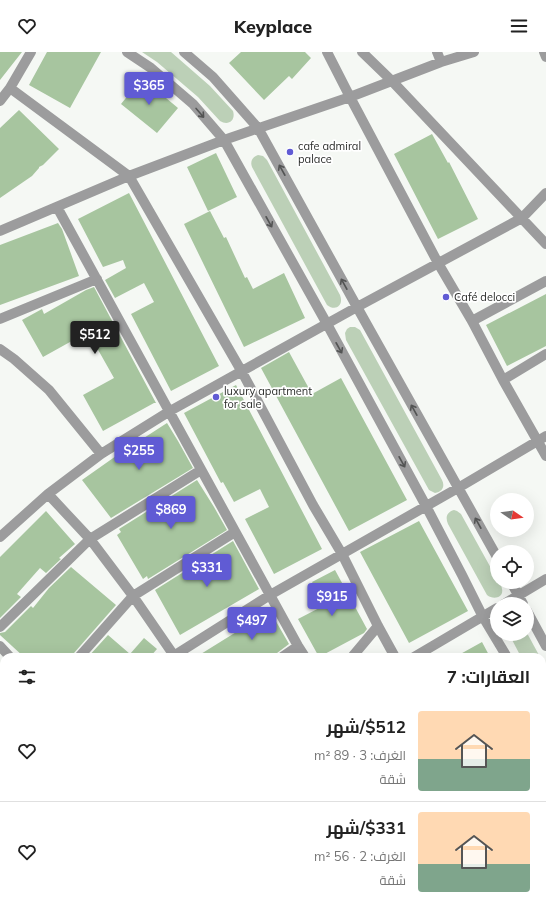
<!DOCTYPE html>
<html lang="ar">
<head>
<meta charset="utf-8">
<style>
  :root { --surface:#fff; --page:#f2f2f2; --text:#222; --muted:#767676; --line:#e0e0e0; --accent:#605bd4 }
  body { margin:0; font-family:Mulish,Cairo,sans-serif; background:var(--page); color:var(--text); direction:rtl; height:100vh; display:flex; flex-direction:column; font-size:15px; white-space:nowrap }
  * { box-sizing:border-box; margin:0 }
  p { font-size:13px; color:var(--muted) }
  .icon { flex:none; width:22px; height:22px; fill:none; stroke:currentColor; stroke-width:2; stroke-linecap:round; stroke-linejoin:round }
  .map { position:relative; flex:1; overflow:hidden; direction:ltr }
  .sheet { position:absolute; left:0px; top:601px; width:546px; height:256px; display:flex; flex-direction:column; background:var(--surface); border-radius:12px 12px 0 0; box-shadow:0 4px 16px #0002; direction:rtl }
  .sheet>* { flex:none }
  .needle { width:26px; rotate:103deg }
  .buttons { position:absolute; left:490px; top:441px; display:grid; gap:8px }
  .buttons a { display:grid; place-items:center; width:44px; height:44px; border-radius:50%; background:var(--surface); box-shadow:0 4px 16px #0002; font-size:20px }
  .price { position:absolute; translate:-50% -34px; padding:0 9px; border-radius:4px; background:var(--accent); color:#fff; font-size:13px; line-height:26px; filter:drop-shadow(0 1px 2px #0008) }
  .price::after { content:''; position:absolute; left:50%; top:24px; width:12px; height:9px; margin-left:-6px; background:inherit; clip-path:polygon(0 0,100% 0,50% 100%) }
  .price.selected { background:#222; color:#fff }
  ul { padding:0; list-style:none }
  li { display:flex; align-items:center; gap:12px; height:100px; padding:0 16px }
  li+li { border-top:1px solid var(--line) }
  li span { display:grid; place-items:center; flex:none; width:112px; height:80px; border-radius:4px; color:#555 }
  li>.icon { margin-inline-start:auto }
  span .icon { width:48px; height:48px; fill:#fffc; stroke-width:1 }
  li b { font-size:17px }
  h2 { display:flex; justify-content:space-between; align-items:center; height:48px; padding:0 16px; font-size:17px }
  header { display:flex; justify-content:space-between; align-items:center; height:52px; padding:0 16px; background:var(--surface); font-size:18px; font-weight:800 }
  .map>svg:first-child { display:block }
  .green { fill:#bcd0b7 }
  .building { fill:#a7c59f }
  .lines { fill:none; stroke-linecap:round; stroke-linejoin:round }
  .street { stroke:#9c9c9d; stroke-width:10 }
  .secondary { stroke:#707073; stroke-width:10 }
  .oneway { stroke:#535454 }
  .poi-dot { fill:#605bd4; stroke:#fff; stroke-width:1.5 }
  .labels { text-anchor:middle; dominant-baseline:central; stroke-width:3.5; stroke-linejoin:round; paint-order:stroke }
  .poi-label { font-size:11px; fill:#2c2e2c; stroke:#fff; text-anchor:start }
</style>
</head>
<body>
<header><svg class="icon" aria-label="menu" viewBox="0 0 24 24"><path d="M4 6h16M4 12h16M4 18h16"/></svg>Keyplace<svg class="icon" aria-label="heart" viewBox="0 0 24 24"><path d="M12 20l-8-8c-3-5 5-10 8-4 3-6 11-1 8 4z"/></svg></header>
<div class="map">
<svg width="546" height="857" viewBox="0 0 546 857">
  <rect width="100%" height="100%" fill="#f5f8f4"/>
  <path class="green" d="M142,0H171L210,34L233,59C236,69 228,74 220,69L198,45L157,10Z
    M258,103L263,104L267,108L340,243C344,253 336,260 327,253L252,115C250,110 252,105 258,103Z
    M350,275H355L360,278L442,428C445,434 443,440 435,441L429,438L346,288L345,281L347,277Z
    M454,458L457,459L461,462L497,527V530H499C500,532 502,535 502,537C504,546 493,548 487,543L448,472C445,465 447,460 454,458Z
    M527,581L540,605H521L509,582H527Z"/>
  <path class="building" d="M0,0H22L0,28Z
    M47,0H101L70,56L29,33Z
    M241,0H305L311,6L292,27L289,24L264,48L229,11Z
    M142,26L178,56L157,81L121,52Z
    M19,58L59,97L43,113L39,115V116L32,124L0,146V76Z
    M432,82L448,111L449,110L478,167L438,187L394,102Z
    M216,101L237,145L208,159L187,115Z
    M129,141L219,314L171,339L131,262L154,250L144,231L115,246L105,228L126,216L123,208L103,215L78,167Z
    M210,159L224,186L226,185L245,226L247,225L253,237L284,221L305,266L244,295L184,172Z
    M58,171L62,177L79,224L0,253V193Z
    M94,235L156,351H154L103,379L83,343L114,326L88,280L43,305L22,268L42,257L44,262L86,238Z
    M546,242V294L507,314L486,273Z
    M289,300L312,342L341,326L407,448L349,479L261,316Z
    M236,333L322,497L274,522L245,467L269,455L260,437L234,450L223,430L221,431L184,361Z
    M167,371L178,389L193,416L111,466L82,428L116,404Z
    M197,428L214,455L227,478L148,527L147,524L143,527L117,483L121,480L119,477Z
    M46,459L75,492L59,506L61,507L46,521L40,516L17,542L21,545L0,566V505Z
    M419,469L468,559L409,591L360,500Z
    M233,489L259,537L180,583L155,538Z
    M71,515L116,553L74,601L73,605H24L0,583V581L5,580L31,554L33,556L49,536Z
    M335,518L367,577L364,581L319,605L298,567L325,553L312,530Z
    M270,559L289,592L277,601L270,605H196Z
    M108,583L130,602L144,586L157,597L150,605H88Z
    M482,590L490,605H455Z"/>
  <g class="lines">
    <path class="street" d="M127,0L151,16L193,52L224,88L327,272L426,454L462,523L483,565L507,605
      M184,0L213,25L258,76L357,255L497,505
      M327,0L350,45L438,211L472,269L503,328L546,404
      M362,0L392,29L546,192
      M437,0L441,10
      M544,0L546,5
      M10,36L129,124L242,320L313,453L342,502L378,574L395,605
      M0,49L10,36L31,0
      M57,155L298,594L305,605
      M0,179L129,124L224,88L350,45L441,10L474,0
      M0,267L97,227
      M472,269L546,229
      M0,297L14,307L49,338L101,402
      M503,328L546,302
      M48,442L90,487L133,544L175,605
      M0,485L48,442L101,402L170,359L357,255L522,166L546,141
      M511,530L523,552
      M504,552L546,527
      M527,559L546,594
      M0,575L90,487L201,418
      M0,594L10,605
      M79,605L133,544L235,480
      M172,605L270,543L458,436L546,384
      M282,605L298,594
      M352,605L378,574
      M414,605L497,556
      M542,635L546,633
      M542,666L546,673
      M0,697L4,693
      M0,742L4,744
      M0,812L4,804
      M0,831L4,833
      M47,853L56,857
      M318,853L326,857
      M435,853L438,857
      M528,853L531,857
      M219,857L223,853"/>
    <path class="secondary" d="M542,850L546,842"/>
  </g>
  <defs><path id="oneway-shaft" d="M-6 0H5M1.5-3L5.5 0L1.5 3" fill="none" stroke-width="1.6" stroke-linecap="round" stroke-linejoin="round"/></defs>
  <g class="oneway">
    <use href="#oneway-shaft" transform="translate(200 61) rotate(49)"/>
    <use href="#oneway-shaft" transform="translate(282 118) rotate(-119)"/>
    <use href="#oneway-shaft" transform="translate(269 170) rotate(61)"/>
    <use href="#oneway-shaft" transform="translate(344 232) rotate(-119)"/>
    <use href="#oneway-shaft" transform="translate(339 296) rotate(61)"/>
    <use href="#oneway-shaft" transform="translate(414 358) rotate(-119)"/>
    <use href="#oneway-shaft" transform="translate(402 410) rotate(61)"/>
    <use href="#oneway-shaft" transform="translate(478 471) rotate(-119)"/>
  </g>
  <g class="poi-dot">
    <circle cx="290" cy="100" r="4"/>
    <circle cx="446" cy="245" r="4"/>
    <circle cx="216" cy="345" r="4"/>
  </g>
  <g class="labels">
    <g class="poi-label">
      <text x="298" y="94">cafe admiral<tspan x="298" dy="13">palace</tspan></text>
      <text x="454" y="245">Café delocci</text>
      <text x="224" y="339">luxury apartment<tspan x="224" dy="13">for sale</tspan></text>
    </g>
  </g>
</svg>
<div class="buttons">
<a><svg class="needle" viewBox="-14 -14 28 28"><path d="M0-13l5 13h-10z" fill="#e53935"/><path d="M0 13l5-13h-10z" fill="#767676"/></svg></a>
<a><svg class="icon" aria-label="locate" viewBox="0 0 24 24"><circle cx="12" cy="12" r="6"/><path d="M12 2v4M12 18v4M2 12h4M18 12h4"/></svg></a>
<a><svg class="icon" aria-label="layers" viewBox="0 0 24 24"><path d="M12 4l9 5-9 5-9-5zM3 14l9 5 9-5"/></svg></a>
</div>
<b class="price" style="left:149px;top:54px">$365</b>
<b class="price selected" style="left:95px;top:303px">$512</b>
<b class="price" style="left:139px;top:419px">$255</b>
<b class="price" style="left:171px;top:478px">$869</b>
<b class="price" style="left:207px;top:536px">$331</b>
<b class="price" style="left:332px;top:565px">$915</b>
<b class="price" style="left:252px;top:589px">$497</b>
<section class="sheet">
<h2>العقارات: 7<svg class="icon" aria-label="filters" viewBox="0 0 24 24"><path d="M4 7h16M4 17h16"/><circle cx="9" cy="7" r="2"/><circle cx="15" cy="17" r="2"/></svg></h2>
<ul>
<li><span style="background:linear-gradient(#ffd9b3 60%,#7fa58c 0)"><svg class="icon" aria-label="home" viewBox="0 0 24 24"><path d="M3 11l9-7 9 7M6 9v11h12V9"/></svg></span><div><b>$512/شهر</b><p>الغرف: 3 · 89 m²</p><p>شقة</p></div><svg class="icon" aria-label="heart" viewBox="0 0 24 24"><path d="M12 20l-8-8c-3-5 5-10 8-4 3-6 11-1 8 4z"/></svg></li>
<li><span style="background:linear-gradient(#ffd9b3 65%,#7fa58c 0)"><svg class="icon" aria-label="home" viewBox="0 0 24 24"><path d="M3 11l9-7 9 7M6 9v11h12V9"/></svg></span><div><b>$331/شهر</b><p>الغرف: 2 · 56 m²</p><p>شقة</p></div><svg class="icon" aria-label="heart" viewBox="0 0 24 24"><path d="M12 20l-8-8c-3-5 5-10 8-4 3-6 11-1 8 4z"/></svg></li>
</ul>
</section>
</div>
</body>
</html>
